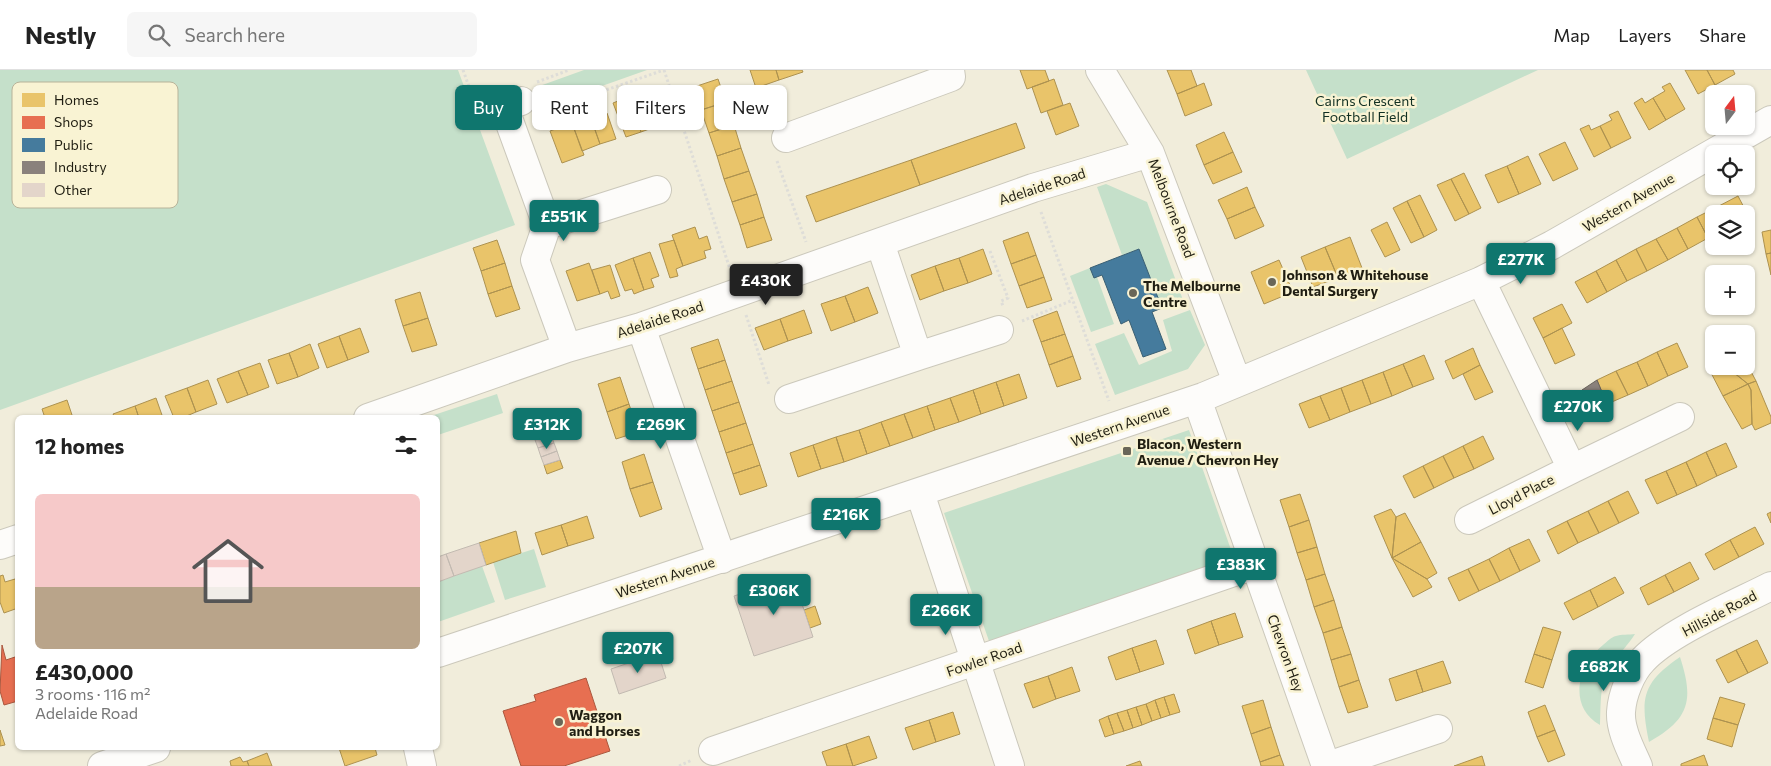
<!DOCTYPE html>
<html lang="en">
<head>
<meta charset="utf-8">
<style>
  :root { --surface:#fff; --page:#f6f6f6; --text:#222; --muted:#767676; --line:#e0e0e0; --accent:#0f766e }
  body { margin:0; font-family:Commissioner,sans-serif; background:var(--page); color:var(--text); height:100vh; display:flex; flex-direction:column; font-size:19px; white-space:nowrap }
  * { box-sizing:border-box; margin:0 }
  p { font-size:16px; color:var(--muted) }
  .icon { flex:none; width:28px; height:28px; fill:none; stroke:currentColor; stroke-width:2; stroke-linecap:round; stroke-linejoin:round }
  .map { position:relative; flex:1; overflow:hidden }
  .sheet { position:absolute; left:15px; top:345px; width:425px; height:335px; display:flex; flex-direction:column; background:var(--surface); border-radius:8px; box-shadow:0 1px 4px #0004 }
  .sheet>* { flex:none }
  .top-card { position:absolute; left:455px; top:15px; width:475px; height:45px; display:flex; gap:10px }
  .needle { width:32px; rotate:16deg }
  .fabs { position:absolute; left:1705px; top:15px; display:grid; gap:10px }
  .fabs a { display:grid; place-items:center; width:50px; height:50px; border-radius:8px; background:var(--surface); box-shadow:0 1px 4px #0004; font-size:25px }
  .price { position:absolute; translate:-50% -42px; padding:0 11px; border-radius:5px; background:var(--accent); color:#fff; font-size:16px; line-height:32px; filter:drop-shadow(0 1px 2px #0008) }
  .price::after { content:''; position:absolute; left:50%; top:30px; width:15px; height:11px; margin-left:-8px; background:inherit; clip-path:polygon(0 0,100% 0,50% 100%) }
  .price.active { background:#222; color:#fff }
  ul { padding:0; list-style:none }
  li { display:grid; align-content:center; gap:10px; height:265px; padding:0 20px }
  li span { display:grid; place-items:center; height:155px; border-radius:8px; color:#555 }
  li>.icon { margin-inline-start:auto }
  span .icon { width:90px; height:90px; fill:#fffc; stroke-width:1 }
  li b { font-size:21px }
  h2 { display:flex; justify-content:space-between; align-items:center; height:60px; padding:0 20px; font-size:21px }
  .tag { padding:0 18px; border-radius:8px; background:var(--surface); box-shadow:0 1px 4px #0004; font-size:18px; line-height:45px }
  .tag.active { background:var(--accent); color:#fff }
  header { display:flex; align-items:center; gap:30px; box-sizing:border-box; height:70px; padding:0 25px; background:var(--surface); border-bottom:1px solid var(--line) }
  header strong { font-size:24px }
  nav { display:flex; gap:28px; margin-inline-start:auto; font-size:18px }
  .search { width:350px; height:45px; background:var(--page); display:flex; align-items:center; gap:12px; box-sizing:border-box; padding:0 18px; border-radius:8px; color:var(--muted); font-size:19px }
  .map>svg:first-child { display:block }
  .green { fill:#c5e0ca }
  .homes { fill:#e9c46a; stroke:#ad9250 }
  .shops { fill:#e76f51; stroke:#ab573e }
  .public { fill:#457b9d; stroke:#3a5f73 }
  .industry { fill:#8a817c; stroke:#6a635c }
  .building { fill:#e3d5ca; stroke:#c2bab1 }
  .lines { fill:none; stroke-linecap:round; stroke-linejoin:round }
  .minor-casing { stroke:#cbc8bb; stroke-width:30 }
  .path { stroke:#deddd8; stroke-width:3; stroke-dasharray:2.5 2.5; stroke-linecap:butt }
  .minor { stroke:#fdfcfa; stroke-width:28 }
  .poi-dot { fill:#696658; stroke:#f9f3d3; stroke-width:2 }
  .labels { text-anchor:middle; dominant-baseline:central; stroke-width:5; stroke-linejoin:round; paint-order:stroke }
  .park-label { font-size:14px; fill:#123023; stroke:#f9f3d3 }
  .street-label { font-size:14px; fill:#201e12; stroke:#f9f3d3 }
  .poi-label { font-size:14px; font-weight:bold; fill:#201e12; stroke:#f9f3d3; text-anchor:start }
  .key { fill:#f9f3d3; stroke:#b8b399; stroke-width:1 }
  .key-label { font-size:14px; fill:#201e12 }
</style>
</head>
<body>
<header>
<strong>Nestly</strong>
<div class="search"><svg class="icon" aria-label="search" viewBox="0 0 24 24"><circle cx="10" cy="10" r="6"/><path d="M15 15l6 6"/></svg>Search here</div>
<nav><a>Map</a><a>Layers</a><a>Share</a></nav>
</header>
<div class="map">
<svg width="1771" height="696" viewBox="0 0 1771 696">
  <rect width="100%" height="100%" fill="#f1eddb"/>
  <path class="green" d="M0,0H458L515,155L0,340Z
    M584,0H647L540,38L534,18Z
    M1306,0H1538L1347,89Z
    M1106,114L1147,132L1183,230L1162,238L1139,179L1122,185L1097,117Z
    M1090,198L1094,207H1097L1114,254L1091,262L1070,206Z
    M1190,240L1205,275L1188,299L1115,325L1095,274L1124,263L1139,295L1172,281L1163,250Z
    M497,324L503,343L438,365V348L428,347Z
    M1189,360L1236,494L1002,575L989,571L944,443Z
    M534,479L546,517L505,530L493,492Z
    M482,496L495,532L438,552V512Z
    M1635,564C1628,575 1620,583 1612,593C1599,610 1601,635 1600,655C1567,636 1578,595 1603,575C1607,572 1611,567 1616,566C1621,564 1629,565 1635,564Z
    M1680,587C1694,630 1690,649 1649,672C1640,628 1642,613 1680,587Z"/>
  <path class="homes" d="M750,0H776L779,10L756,18Z
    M776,0H802L803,2L779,10Z
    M1020,0H1045L1049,11L1027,19Z
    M1167,0H1191L1197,16L1177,24Z
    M1685,0H1707L1715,15L1698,24Z
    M1707,0H1733L1735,4L1715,15Z
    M718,9L726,32L701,40L694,17Z
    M1054,9L1063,35L1041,43L1032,17Z
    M1204,13L1212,35L1185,46L1177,24Z
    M1670,13L1685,39L1666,50L1653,28L1665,21L1662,17Z
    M654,25L657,33L662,32L666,43L659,45L663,54L641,62L631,33Z
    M1642,28L1645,33L1653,28L1666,50L1649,60L1634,33Z
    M623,29L625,35L631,33L641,62L626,67L613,33Z
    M726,32L734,55L709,63L701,40Z
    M1070,33L1079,56L1056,65L1047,41Z
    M596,38L599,46L607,43L616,69L600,74L588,40Z
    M588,40L600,74L582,81L572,53L580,51L577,44Z
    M1618,41L1631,68L1611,78L1600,56L1612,50L1609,45Z
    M572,53L584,85L562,93L550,61Z
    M1016,53L1025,78L920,115L911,90Z
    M734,55L741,78L717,86L709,63Z
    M1589,55L1591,60L1600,56L1611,78L1594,87L1580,59Z
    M1224,62L1233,82L1204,95L1196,75Z
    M1565,72L1578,99L1553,111L1539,84Z
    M741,78L749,101L724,109L717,86Z
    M1233,82L1242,102L1213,114L1204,95Z
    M1528,86L1541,114L1519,124L1507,96Z
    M911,90L920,115L816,152L806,126Z
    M1507,96L1519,124L1498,133L1485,105Z
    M749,101L757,124L732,132L724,109Z
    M1464,103L1481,138L1469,144L1451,109Z
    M1451,109L1469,144L1455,151L1437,115Z
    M1247,117L1255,137L1227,149L1218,130Z
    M757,124L764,147L740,155L732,132Z
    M1420,125L1437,160L1424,167L1407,131Z
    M1738,126L1749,147L1746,148V144H1721L1717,137Z
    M1407,131L1424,167L1411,173L1393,138Z
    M1255,137L1264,156L1235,169L1227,149Z
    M1717,137L1721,144H1714V165L1708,168L1697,147Z
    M764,147L772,170L747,178L740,155Z
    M1697,147L1708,168L1688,179L1677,158Z
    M1387,152L1400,180L1385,187L1371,160Z
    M695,157L699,169L707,166L711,179L704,181L706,188L683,196L672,165Z
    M1677,158L1688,179L1668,190L1656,169Z
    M1771,160V183L1766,184L1762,162Z
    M1028,162L1036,185L1011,194L1003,171Z
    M1350,167L1362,198L1338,208L1325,177Z
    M1656,169L1668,190L1647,201L1636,179Z
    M497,170L505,193L481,201L473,178Z
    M674,170L683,196L676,199L678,206L670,208L659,174Z
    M1325,177L1338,208L1313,217L1301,187Z
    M983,179L992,204L968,213L959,188Z
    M1636,179L1647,201L1627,211L1616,190Z
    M650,182L659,206L651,209L654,217L644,220L633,188Z
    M1771,183V205L1766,184Z
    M1036,185L1044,207L1019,216L1011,194Z
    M633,188L644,220L634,224L632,219L625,221L615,195Z
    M959,188L968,213L944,221L935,196Z
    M1279,190L1293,222L1264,234L1251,202Z
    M1616,190L1627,211L1607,222L1596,201Z
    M505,193L512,216L488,224L481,201Z
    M589,193L600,224L577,231L566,201Z
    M610,195L620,226L611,229L608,221L600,224L592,200Z
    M935,196L944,221L920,230L911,205Z
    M1596,201L1607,222L1587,233L1575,212Z
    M1044,207L1052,230L1027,238L1019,216Z
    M512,216L520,239L496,247L488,224Z
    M868,217L878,243L855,252L845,226Z
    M420,222L428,248L403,256L395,230Z
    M845,226L855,252L831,261L821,234Z
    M1562,234L1572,253L1543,268L1533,248Z
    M804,240L812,263L788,271L780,249Z
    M1057,241L1065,264L1041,272L1033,250Z
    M428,248L437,275L412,282L403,256Z
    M780,249L788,271L764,280L755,258Z
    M360,258L369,282L348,290L339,266Z
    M1562,258L1575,285L1555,294L1543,268Z
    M1065,264L1073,286L1049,295L1041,272Z
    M339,266L348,290L327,298L318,274Z
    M718,269L725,290L698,299L691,278Z
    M1677,273L1688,297L1668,306L1657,282Z
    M310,274L319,298L298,307L289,283Z
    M1473,278L1480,295L1453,309L1445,291Z
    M1657,282L1668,306L1648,316L1637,292Z
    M289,283L298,307L277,314L268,290Z
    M1424,285L1434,309L1413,317L1403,294Z
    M1073,286L1081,309L1057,317L1049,295Z
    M725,290L732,311L705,320L698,299Z
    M1637,292L1648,316L1628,325L1616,301Z
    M1746,292L1756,311L1748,314L1725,296H1746Z
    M260,293L269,317L248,325L238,301Z
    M1403,294L1413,317L1392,326L1383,302Z
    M1714,294V296H1726L1748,314L1723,326L1708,297Z
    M1480,295L1493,322L1475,330L1463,304Z
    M238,301L248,325L227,333L217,309Z
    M1616,301L1628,325L1607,334L1597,310Z
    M1383,302L1392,326L1371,334L1362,310Z
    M1019,304L1027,328L1004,336L996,312Z
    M620,307L629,334L607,342L598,314Z
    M208,310L217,334L196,342L187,318Z
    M1362,310L1371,334L1350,342L1341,318Z
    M732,311L739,332L712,341L705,320Z
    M1756,311L1771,347V353L1755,360L1752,354L1751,320L1748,314Z
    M996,312L1004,336L981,344L973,320Z
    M1748,314L1751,320L1752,354L1742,359L1723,326Z
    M187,318L196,342L182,348H174L165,326Z
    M1341,318L1350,342L1330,350L1320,326Z
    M973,320L981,344L959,352L950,328Z
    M1320,326L1330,350L1309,358L1299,334Z
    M156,328L163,348H139L135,336Z
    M950,328L959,352L935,360L927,336Z
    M67,330L73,348H45L42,339Z
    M739,332L746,353L719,362L712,341Z
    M629,334L638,362L616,369L607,342Z
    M135,336L139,348H115L113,344Z
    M927,336L935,360L913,368L904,344Z
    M904,344L913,368L890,376L881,352Z
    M881,352L890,376L867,384L859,360Z
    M746,353L753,374L726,383L719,362Z
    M859,360L867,384L844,392L836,367Z
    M1483,366L1494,389L1474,399L1463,376Z
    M836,367L844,392L821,399L813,375Z
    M1726,373L1737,397L1717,406L1706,382Z
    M753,374L760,395L733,404L726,383Z
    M813,375L821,399L798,407L790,383Z
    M1463,376L1474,399L1454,408L1443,386Z
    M1706,382L1717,406L1697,416L1686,392Z
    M644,384L653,412L630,419L622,392Z
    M1443,386L1454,408L1434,418L1423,396Z
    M560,390L563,398L547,404L544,395Z
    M1686,392L1697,416L1677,425L1666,401Z
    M760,395L767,416L740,425L733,404Z
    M1423,396L1434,418L1414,428L1403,406Z
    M1666,401L1677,425L1657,434L1645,410Z
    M653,412L662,439L640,447L630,419Z
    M1628,421L1639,443L1619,453L1608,431Z
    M1300,424L1309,450L1289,457L1280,430Z
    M1608,431L1619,453L1599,463L1588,441Z
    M1391,439L1396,447L1392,488L1374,446Z
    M1588,441L1599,463L1578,473L1567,451Z
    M1771,442V453L1767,444Z
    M1405,443L1421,472L1392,488L1396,447Z
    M587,446L594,468L568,476L561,455Z
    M1309,450L1317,477L1297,483L1289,457Z
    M1567,451L1578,473L1558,484L1547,461Z
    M561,455L568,476L542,485L535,463Z
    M1755,457L1764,474L1739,487L1730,470Z
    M516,461L521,483L486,495L479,473Z
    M1529,469L1540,491L1520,501L1509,478Z
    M1730,470L1739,487L1714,500L1705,484Z
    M1421,472L1437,503L1427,509L1392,488Z
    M1317,477L1325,504L1306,510L1297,483Z
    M1509,478L1520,501L1500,511L1489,489Z
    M1392,488L1427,509L1432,517L1413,527Z
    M1489,489L1500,511L1479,521L1468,499Z
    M1690,492L1699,509L1674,522L1665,505Z
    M1468,499L1479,521L1459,531L1448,508Z
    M1325,504L1334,530L1314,537L1306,510Z
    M3,505L5,512L15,509L18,518V538L4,543L0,532V506Z
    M1665,505L1674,522L1648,535L1640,518Z
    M1615,507L1624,523L1598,537L1590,520Z
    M1590,520L1598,537L1573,550L1564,533Z
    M1334,530L1342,557L1323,563L1314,537Z
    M815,536L821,554L810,558L804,540Z
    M1235,543L1243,567L1219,575L1211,551Z
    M1211,551L1219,575L1195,584L1187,560Z
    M1342,557L1351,584L1331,590L1323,563Z
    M1543,557L1561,562L1552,590L1534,584Z
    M1156,570L1164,594L1140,602L1132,578Z
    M1757,570L1768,593L1748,603L1736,580Z
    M1132,578L1140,602L1116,610L1108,587Z
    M1736,580L1748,603L1728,613L1716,590Z
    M1351,584L1359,610L1339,617L1331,590Z
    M1534,584L1552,590L1543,618L1525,612Z
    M1443,591L1451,613L1423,622L1416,600Z
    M1072,597L1080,621L1056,629L1048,606Z
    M1416,600L1423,622L1396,631L1389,609Z
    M1048,606L1056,629L1033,638L1024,614Z
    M1359,610L1368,637L1348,643L1339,617Z
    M1174,624L1180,642L1170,645L1164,627Z
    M1164,627L1170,645L1161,648L1155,630Z
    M1720,627L1745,634L1738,655L1713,648Z
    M1155,630L1161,648L1152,651L1146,634Z
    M1263,630L1271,657L1251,664L1242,636Z
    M1146,634L1152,651L1142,655L1136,637Z
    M1545,635L1555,660L1537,667L1528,642Z
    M1136,637L1142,655L1133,658L1127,640Z
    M1127,640L1133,658L1124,661L1117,643Z
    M953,642L960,664L936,672L929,650Z
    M1117,643L1124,661L1114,664L1108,646Z
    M1108,646L1114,664L1105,667L1099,650Z
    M1713,648L1738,655L1732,677L1707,669Z
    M929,650L936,672L913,680L905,658Z
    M1271,657L1280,685L1260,692L1251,664Z
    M0,660L5,675L0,676Z
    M1555,660L1565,685L1548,692L1537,667Z
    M869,666L877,688L853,696L846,674Z
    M846,674L853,696H827L822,682Z
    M339,678H375L377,685L345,696Z
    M267,683L272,696H249L247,691Z
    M1280,685L1284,696H1261L1260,692Z
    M1704,685L1708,696H1681V694Z
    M1482,686L1485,696H1454Z
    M240,687L243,692L247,691L249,696H231L230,691Z
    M1140,691L1142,696H1126Z"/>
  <path class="shops" d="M2,575L6,590L18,586V631L4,635L0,621Z
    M586,608L610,681L564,696H521L503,641L536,631L534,625Z"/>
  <path class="public" d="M1139,179L1162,238L1152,242L1166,279L1143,287L1129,250L1121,254L1102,205L1094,208L1090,198Z"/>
  <path class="industry" d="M1597,310L1607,334L1592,340L1582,320Z"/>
  <path class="building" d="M545,348L548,356L532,362L529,353Z
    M548,356L551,365L535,370L532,362Z
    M551,365L554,373L538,378L535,370Z
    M554,373L557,381L541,387L538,378Z
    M557,381L560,390L544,395L541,387Z
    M479,473L486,495L454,506L446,484Z
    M446,484L454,506L438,512V487Z
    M793,507L813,567L754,586L734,526Z
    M658,583L666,608L619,624L611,599Z"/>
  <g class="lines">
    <g class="minor-casing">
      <path id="minor" d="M1100,0L1150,83L1237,312
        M521,31L504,37L547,155
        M786,68L951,7L950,0
        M641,257L722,489
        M567,278L535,190L547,155L657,120
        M918,286L999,260
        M789,329L918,286L880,173
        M1197,329L1326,696
        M368,348L567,278L641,257L1033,118L1150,83
        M1572,399L1680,347
        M920,423L1010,696
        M1469,450L1572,399L1481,211
        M0,475L18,469
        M438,583L1203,327L1481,211L1552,175L1771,50
        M418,678L422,696
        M713,681L1254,495
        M102,696L156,678
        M1328,696L1438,659
        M1638,696C1631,680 1620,660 1621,642C1622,625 1631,602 1643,590C1669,562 1736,534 1771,516"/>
    </g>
    <path class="path" d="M463,0L475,33L479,31
      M664,0L730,199
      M537,12L569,0
      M753,26L764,57
      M545,41L664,0
      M777,91L806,172
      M1041,142L1109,331
      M990,181L1008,228L1001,231L1003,236
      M746,245L769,315
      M1022,251L1073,230
      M679,696L692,690"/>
    <use href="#minor" class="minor"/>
  </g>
  <g class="poi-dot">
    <circle cx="1272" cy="212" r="5"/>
    <circle cx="1133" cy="223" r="5"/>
    <rect x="1122" y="376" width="10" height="10" rx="2.5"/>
    <circle cx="559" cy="652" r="5"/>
  </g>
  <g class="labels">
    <g class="park-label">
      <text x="1365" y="30">Cairns Crescent<tspan x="1365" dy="16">Football Field</tspan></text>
    </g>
    <g class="street-label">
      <text transform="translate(1042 116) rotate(-18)">Adelaide Road</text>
      <text transform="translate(1628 132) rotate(-30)">Western Avenue</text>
      <text transform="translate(1172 138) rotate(69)">Melbourne Road</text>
      <text transform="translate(660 249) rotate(-18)">Adelaide Road</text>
      <text transform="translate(1120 355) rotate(-19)">Western Avenue</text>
      <text transform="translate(1521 424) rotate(-27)">Lloyd Place</text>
      <text transform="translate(665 507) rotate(-18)">Western Avenue</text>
      <text transform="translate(1719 543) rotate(-28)">Hillside Road</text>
      <text transform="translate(1286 583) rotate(70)">Chevron Hey</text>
      <text transform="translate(984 589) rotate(-19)">Fowler Road</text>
    </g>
    <g class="poi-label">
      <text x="1282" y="204">Johnson &amp; Whitehouse<tspan x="1282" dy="16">Dental Surgery</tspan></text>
      <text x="1143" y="215">The Melbourne<tspan x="1143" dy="16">Centre</tspan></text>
      <text x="1137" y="373">Blacon, Western<tspan x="1137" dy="16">Avenue / Chevron Hey</tspan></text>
      <text x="569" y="644">Waggon<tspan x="569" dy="16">and Horses</tspan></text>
    </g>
  </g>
  <rect x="12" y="12" width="166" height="126" rx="8" class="key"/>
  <rect x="22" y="23" width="23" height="14" fill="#e9c46a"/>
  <rect x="22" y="46" width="23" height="13" fill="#e76f51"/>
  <rect x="22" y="68" width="23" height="14" fill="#457b9d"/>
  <rect x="22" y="91" width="23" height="13" fill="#8a817c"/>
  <rect x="22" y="113" width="23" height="14" fill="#e3d5ca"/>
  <g class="key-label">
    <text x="54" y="35">Homes</text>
    <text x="54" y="57">Shops</text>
    <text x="54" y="80">Public</text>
    <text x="54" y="102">Industry</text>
    <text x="54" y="125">Other</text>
  </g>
</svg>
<div class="fabs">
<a><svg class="needle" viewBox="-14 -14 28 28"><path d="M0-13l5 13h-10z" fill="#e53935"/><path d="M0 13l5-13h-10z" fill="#767676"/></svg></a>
<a><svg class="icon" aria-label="locate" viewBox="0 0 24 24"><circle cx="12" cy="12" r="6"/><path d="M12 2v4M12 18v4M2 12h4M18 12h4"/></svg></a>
<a><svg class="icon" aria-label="layers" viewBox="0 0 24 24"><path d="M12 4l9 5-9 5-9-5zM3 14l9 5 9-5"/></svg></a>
<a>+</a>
<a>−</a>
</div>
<b class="price" style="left:564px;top:172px">£551K</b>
<b class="price" style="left:1521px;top:215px">£277K</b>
<b class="price active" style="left:766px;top:236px">£430K</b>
<b class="price" style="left:1578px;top:362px">£270K</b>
<b class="price" style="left:547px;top:380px">£312K</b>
<b class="price" style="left:661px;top:380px">£269K</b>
<b class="price" style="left:846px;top:470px">£216K</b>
<b class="price" style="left:1241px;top:520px">£383K</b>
<b class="price" style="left:774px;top:546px">£306K</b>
<b class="price" style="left:946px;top:566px">£266K</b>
<b class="price" style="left:638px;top:604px">£207K</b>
<b class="price" style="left:1604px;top:622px">£682K</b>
<div class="top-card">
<a class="tag active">Buy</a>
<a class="tag">Rent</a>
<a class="tag">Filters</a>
<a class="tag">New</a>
</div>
<section class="sheet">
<h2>12 homes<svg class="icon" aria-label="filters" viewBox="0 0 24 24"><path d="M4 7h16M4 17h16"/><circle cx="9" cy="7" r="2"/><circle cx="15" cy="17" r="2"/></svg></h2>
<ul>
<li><span style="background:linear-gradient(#f6c9c9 60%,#b9a48a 0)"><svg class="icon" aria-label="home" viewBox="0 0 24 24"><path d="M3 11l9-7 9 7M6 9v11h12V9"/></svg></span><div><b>£430,000</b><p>3 rooms · 116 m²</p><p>Adelaide Road</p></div></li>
</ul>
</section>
</div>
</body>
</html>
